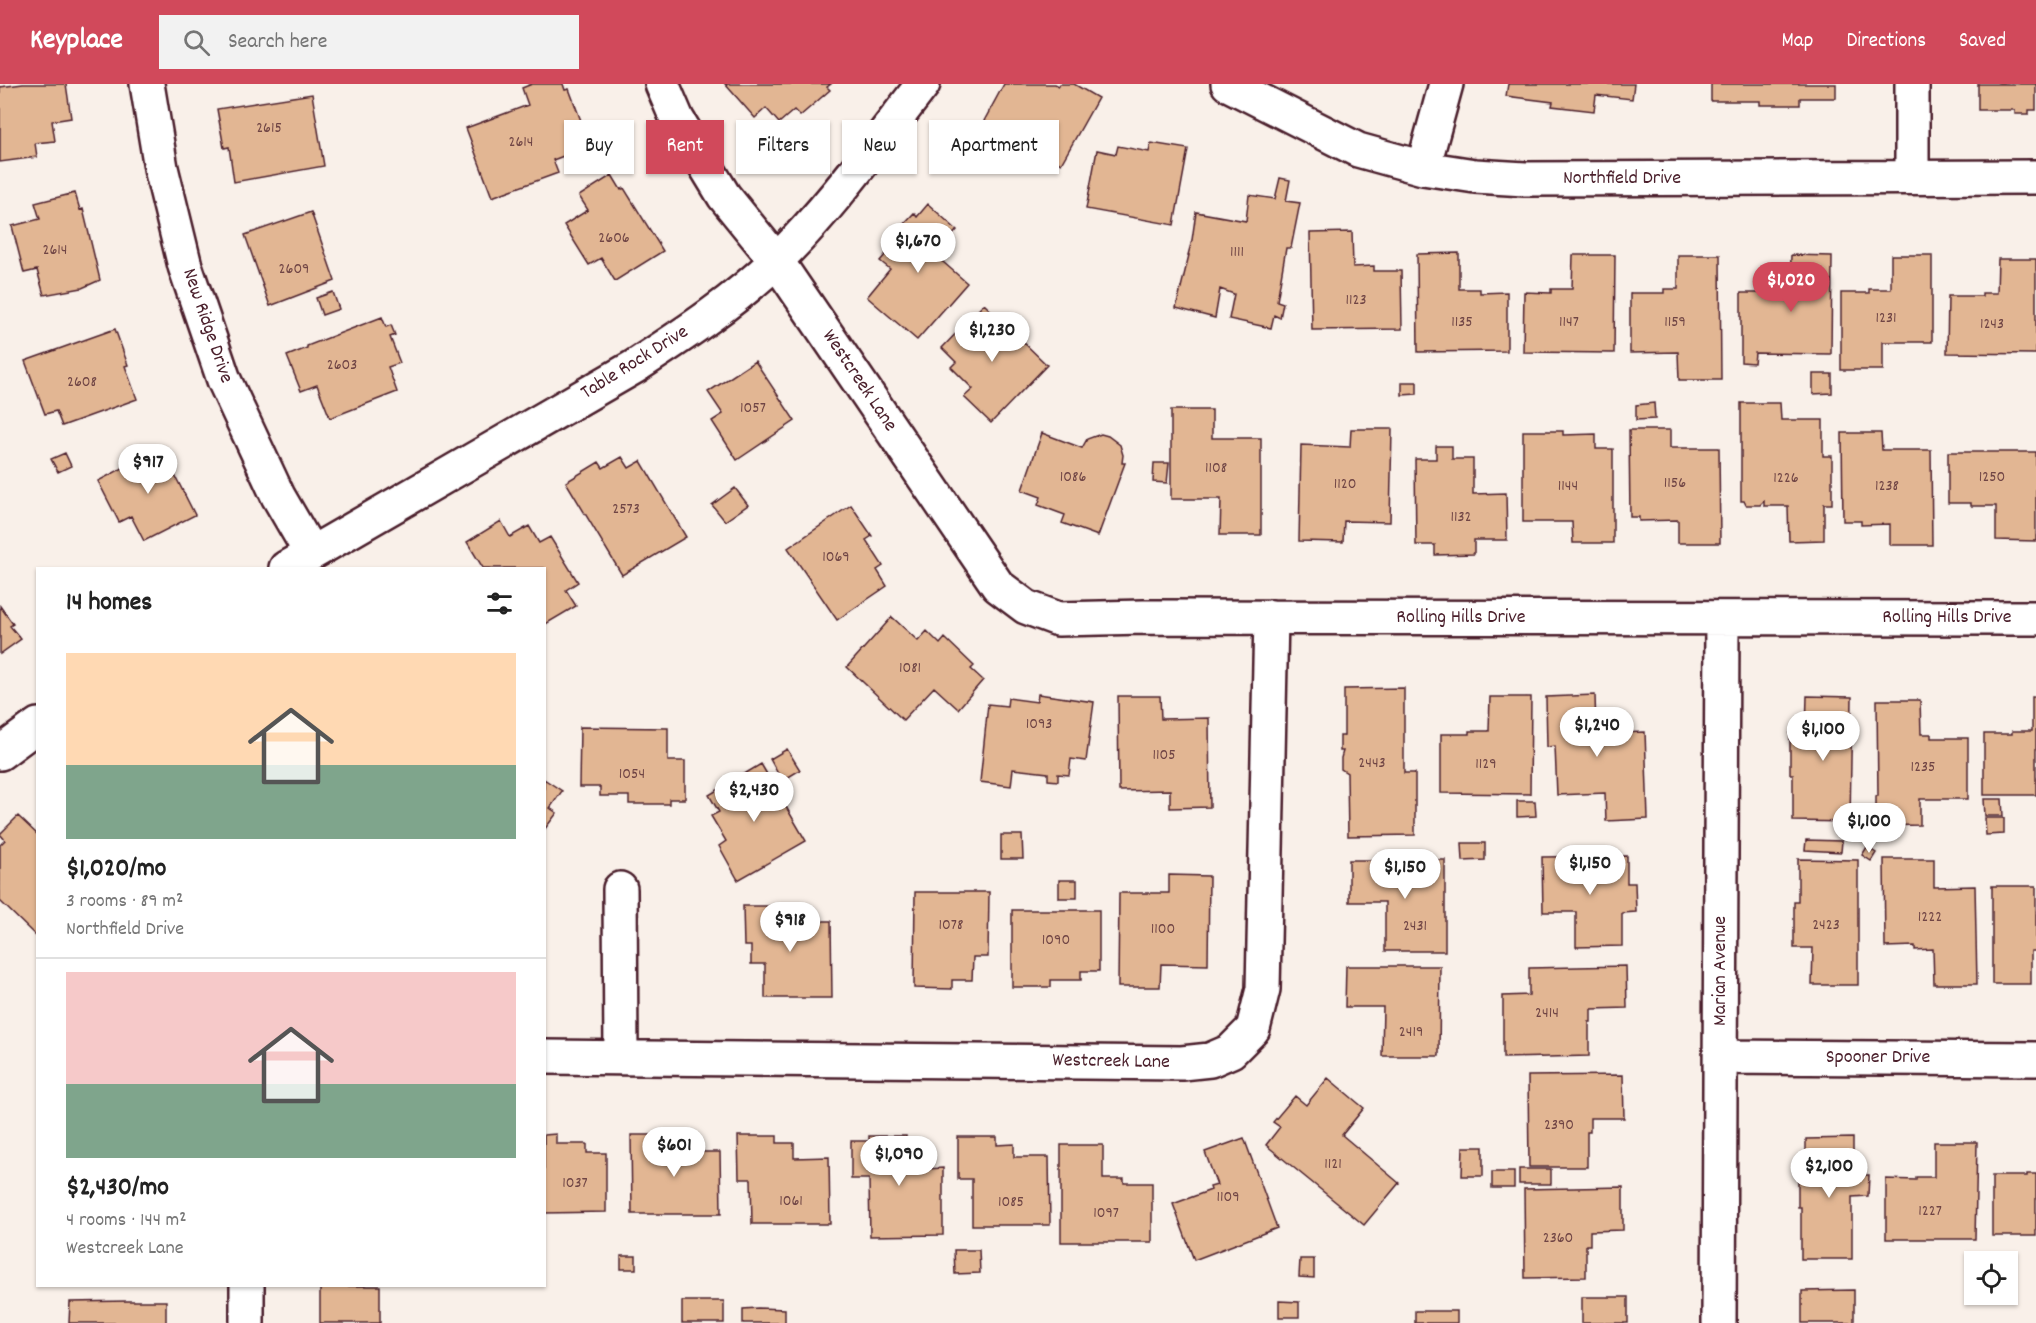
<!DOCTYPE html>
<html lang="en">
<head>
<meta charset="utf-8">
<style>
  :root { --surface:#fff; --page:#f2f2f2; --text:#222; --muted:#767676; --line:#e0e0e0; --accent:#d1495b }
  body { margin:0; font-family:Dekko,sans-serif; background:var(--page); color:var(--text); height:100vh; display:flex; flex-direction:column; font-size:22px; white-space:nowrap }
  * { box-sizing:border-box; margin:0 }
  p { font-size:20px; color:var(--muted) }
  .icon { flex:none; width:33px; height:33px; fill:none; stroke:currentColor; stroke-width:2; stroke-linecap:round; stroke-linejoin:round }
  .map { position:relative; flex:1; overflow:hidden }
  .sheet { position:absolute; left:36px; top:483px; width:510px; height:720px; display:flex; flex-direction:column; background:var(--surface); border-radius:0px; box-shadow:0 2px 4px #0004 }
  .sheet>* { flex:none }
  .banner { position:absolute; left:564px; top:36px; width:570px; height:54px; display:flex; gap:12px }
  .buttons { position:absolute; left:1964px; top:1167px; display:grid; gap:12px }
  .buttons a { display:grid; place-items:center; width:54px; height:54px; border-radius:0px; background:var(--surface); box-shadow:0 2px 4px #0004; font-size:30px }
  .price { position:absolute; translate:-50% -51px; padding:0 14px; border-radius:21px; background:#fff; color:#222; font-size:20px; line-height:39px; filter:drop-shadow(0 2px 3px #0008) }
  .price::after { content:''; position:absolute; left:50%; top:36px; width:18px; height:14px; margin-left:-9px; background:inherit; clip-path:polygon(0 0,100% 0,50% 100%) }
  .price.active { background:var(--accent); color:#fff }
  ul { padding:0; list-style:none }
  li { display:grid; align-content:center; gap:12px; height:318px; padding:0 30px }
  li+li { border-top:2px solid var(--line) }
  li span { display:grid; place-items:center; height:186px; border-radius:0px; color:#555 }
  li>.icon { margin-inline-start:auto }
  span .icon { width:108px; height:108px; fill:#fffc; stroke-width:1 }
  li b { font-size:26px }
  h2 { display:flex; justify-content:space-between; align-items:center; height:72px; padding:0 30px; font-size:26px }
  .chip { padding:0 21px; border-radius:0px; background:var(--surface); box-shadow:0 2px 4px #0004; font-size:21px; line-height:54px }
  .chip.active { background:var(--accent); color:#fff }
  header { display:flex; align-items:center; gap:36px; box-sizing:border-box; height:84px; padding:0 30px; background:var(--accent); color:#fff }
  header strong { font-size:28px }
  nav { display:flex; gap:33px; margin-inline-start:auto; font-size:21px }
  .search { width:420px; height:54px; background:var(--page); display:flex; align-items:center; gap:15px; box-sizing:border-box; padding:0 21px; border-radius:0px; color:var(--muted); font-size:22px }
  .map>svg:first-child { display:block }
  .building { fill:#e2b693; stroke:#4a1f2b; stroke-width:1.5 }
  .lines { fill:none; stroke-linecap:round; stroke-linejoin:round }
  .minor-casing { stroke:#4a1f2b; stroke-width:38 }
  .minor { stroke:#fff; stroke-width:33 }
  .labels { text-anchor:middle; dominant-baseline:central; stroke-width:6; stroke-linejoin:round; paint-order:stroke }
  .number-label { font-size:16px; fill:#704545 }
  .street-label { font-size:20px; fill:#4a1f2b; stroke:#fff }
</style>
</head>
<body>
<header>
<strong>Keyplace</strong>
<div class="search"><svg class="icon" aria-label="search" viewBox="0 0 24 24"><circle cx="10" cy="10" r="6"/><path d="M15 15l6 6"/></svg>Search here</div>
<nav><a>Map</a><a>Directions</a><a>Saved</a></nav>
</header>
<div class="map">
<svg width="2036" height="1239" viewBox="0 0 2036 1239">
  <rect width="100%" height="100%" fill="#f9f0e9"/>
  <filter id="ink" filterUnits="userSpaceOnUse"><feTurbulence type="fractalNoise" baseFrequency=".0167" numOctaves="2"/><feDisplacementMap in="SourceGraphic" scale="12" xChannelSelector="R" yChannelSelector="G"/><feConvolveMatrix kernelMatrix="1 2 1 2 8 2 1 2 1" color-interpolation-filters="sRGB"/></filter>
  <g filter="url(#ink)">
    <path class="building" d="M23,0H66L71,34L52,37L55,57L35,59L37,73L0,78V3Z
      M532,0H563L565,6L569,5L583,42L567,48L574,68L553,76L558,89L492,113L466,44L528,21L522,4Z
      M725,0H831L827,3L830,6L800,32L794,26L779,39L766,24L755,34Z
      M1004,0H1055L1059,2L1060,0H1074L1098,14L1061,80L984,37Z
      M1508,0H1634L1632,15L1596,11L1594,27L1552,22L1553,18L1506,12Z
      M1711,0H1836V14H1800V21H1760V17H1711Z
      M1978,0H2036V26H2029V30H2015V26H1978Z
      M312,10L324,82L234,98L229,63L224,64L217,25Z
      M1151,59L1188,65L1174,141L1086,125L1097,66L1116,70L1118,62L1149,68Z
      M612,91L621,106L624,104L663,167L615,197L601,174L589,181L564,141L588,126L579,112Z
      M1280,94L1290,96L1286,117L1300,119L1291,164H1286L1277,217L1283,219L1280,234L1274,231L1271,244L1229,235L1234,210L1220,205L1215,234L1176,224L1189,171H1188L1192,156L1196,128L1246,137L1249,111L1275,115Z
      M75,109L80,126L83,125L100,196L82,204L44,211L37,186L24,189L12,142L40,135L35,119Z
      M928,120L957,146L935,171L967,199L917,256L867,213L890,185L880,177L892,163L887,158L914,129L917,133Z
      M311,128L335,197L270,222L245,151Z
      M1352,148L1353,183L1374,182V187H1401L1402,245L1312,246L1310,149Z
      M1459,169V205H1480V209L1507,208V267L1418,268L1417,170Z
      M1573,171H1615L1614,269L1523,268L1524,208L1551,209V205H1572Z
      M1678,171H1720L1721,296H1679L1678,268L1630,269V209H1664V205H1678Z
      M1791,171L1832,172L1831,270L1755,269L1754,279L1741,278V209H1769V206H1790Z
      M1891,171H1932V258H1883V286H1841V209H1869V205H1891Z
      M1998,175H2036V270L1947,269L1948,212H1982V209H1997Z
      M333,208L339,225L322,231L316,214Z
      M984,220L1047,281L991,339L964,313L973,305L951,283L956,278L942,264Z
      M382,233L386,243L391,241L395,251L390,253L400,279L388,283L397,308L330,334L317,301L301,307L287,272L307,264V262Z
      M115,245L128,281L125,282L137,315L62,342L56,327L45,330L25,277Z
      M755,277L795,337L737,376L712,337L723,330L708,308Z
      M1813,290H1832V309L1813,310Z
      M1402,298H1417V310L1402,311Z
      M1654,319L1655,335L1636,336V321Z
      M1741,319H1780L1781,336H1823V372H1832V420H1824V456L1789,457L1788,422H1764V417L1760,421H1746L1744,417H1741Z
      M1171,326H1212V354H1261V451H1220L1221,415H1171Z
      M1351,345H1392L1390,438L1344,437L1343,458L1299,457L1301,361L1350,363Z
      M1629,346H1670V364H1719L1720,459H1678V436L1639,437V433H1630Z
      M1523,347H1563V351L1596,350V365H1613V459H1573L1572,438H1523Z
      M1042,349L1082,364L1087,355L1101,350L1108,352L1120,361L1123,371L1122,379H1125L1098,452L1062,439L1065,431L1038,421L1041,413L1022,406Z
      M1842,349H1881L1882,366H1931L1932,461H1890V440L1861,441V437H1843Z
      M1436,362H1452V375H1473V410L1506,409L1507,456H1474V470L1435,471V461H1416L1415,375H1436Z
      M161,364L195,431L144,457L131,432L119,438L98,397Z
      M1948,368H2036V457L1996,456V422H1971V419H1948Z
      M65,369L71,382L58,388L51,375Z
      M622,373L629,384L641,377L686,453L622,491L566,398L599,378L603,384Z
      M1154,379H1169L1167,399L1153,398Z
      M735,404L748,421L725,437L712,421Z
      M851,421L872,452L866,456L883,482L877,486L887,502L837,536L788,464Z
      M501,437L510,453L529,442L539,459L550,453L578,498L566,506L576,522L544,541V484H483L467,458Z
      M0,522L13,540L10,542L21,555L0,570Z
      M892,533L918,557L927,547L940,560L945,554L974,582L971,585L983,596L958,625L934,603L903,636L847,583Z
      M1404,604V689H1415V751L1348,752L1347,689L1341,685V674L1343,667H1340V652H1344V605Z
      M1038,610L1094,618L1086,677L1071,675L1069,691L1058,690V697L1048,696V689L1013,685L1011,702L980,698L988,620L1007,622L1008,614L1037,618Z
      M1595,611L1596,647L1618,646V649L1645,648L1648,735L1606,737L1605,709L1557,711L1555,662L1547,663L1546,613Z
      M1118,612H1160L1161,635L1209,634L1210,723L1170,724V706L1119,707Z
      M1807,612L1852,613L1850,738L1793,737V690H1790V648H1806Z
      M1490,613H1531L1530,710L1441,709V650H1469V647H1489Z
      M2032,613H2036V711H1984V650H2012V647H2032Z
      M1877,616H1920L1921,650H1931V654H1968V715H1920V741L1876,742V712H1878Z
      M580,643L668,644V677H685V715H669V720H629V712H600V703H579Z
      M787,665L800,686L782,697L770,675Z
      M761,680L806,757L738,796L719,762L726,757L711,732L719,728L709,711Z
      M544,695L562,707L550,724L557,729L544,746Z
      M1984,715H2002L2003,732H1985Z
      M1517,717H1535L1536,732L1517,733Z
      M18,732L38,751V854L0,817V761L5,756L0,750Z
      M1985,734H2004V750L1986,751Z
      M1001,751H1022L1023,775H1001Z
      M1806,756L1842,757L1841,768L1805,766Z
      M1462,759H1485V776L1463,777Z
      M1867,763L1876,769L1871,777L1862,771Z
      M1627,772V799H1635L1636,828L1622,829V862L1576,863V828H1543L1542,773Z
      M1798,775L1858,776V901H1812L1813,864H1794V818H1798Z
      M1884,775H1934V803L1975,802L1977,900H1934L1933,865L1915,866V862L1885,863Z
      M1349,776H1445V867H1385V818H1349Z
      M1169,791L1209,792L1208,881L1161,880L1160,903H1118L1119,809H1169Z
      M1059,796H1077V814H1059Z
      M1992,802H2036V867H2031V900H1992Z
      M915,808H989L988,873H973L972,896H952V905L914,904Z
      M743,822H785V837H831L832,914H765V880H751V862H744Z
      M1012,826H1099V887H1081V896H1051V903H1012Z
      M1346,882H1440L1439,972H1382L1383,923H1345Z
      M1626,882L1627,924L1591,925V938H1589V972L1503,974V912L1529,911V884Z
      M1623,991L1624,1034H1590V1048H1587V1083H1529L1528,992Z
      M1328,994L1364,1024L1342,1051L1399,1099L1364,1141L1266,1061L1280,1043L1273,1038L1295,1012L1306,1021Z
      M556,1050V1060H587V1069H606V1128L544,1129V1051Z
      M631,1051H671V1060H701V1068H720L721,1130H632Z
      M738,1052H777V1059H794V1074L829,1073L830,1140H752L751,1095H739Z
      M869,1052H906V1061L927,1060V1085L943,1084V1151L870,1152L869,1095H851V1057H869Z
      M958,1053H997V1061L1014,1060V1073H1049L1050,1141H972V1095H958Z
      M1244,1054L1277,1144L1194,1176L1173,1120L1211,1106L1210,1103L1217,1101L1205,1068Z
      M1853,1054V1091H1869L1868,1112L1852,1113V1175H1801V1123H1798V1089L1806,1090V1055Z
      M1934,1058H1977L1975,1155H1886V1095L1916,1096V1093H1934Z
      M1061,1061H1103V1095H1124V1099H1152V1158H1061Z
      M1463,1063H1483V1092H1462Z
      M1519,1085H1551V1100H1519Z
      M1492,1088H1514V1104H1492Z
      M2027,1090H2036V1152H1992V1092H2027Z
      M1623,1103V1146L1590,1147V1161H1586V1193L1525,1194L1524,1105Z
      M954,1166H979L980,1189L955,1190Z
      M621,1172H636V1185H621Z
      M1300,1175H1314V1194L1299,1193Z
      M320,1202H380V1239H320Z
      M1854,1206V1239H1802V1207Z
      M1582,1213H1628V1239H1582Z
      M128,1217H166V1239H69L70,1218Z
      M682,1217H724V1239H682Z
      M1279,1217L1299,1218V1233H1279Z
      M758,1224L785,1225V1239H743V1225Z
      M1415,1227H1457V1239H1415Z"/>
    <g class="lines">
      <g class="minor-casing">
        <path id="minor" d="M147,0L161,84L185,182L224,296L278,412L311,469
          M662,0L677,35L724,112L776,176L998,502L1026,523L1058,535L1144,533L2036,534
          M1228,0L1358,66L1423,84L1475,92L1525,95L2036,93
          M1423,84L1446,0
          M1912,93V0
          M286,484L634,283C683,251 734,218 777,176C831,123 876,60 923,0
          M0,669L38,641
          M620,805L621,973
          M544,973L1182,979L1210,976L1231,967L1253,945L1263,905L1271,533
          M1721,973L2036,975
          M247,1202V1239
          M1719,1239L1722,535"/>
      </g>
      <use href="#minor" class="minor"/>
    </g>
  </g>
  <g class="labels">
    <g class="number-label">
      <text x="269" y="44">2615</text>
      <text x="521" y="58">2614</text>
      <text x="614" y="154">2606</text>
      <text x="55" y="166">2614</text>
      <text x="1237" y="168">1111</text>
      <text x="294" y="185">2609</text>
      <text x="1356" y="216">1123</text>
      <text x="1886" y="234">1231</text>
      <text x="1462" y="238">1135</text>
      <text x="1569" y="238">1147</text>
      <text x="1675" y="238">1159</text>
      <text x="1992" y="240">1243</text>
      <text x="342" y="281">2603</text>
      <text x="82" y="298">2608</text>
      <text x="753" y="324">1057</text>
      <text x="1216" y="384">1108</text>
      <text x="1073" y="393">1086</text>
      <text x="1992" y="393">1250</text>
      <text x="1786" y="394">1226</text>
      <text x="1675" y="399">1156</text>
      <text x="1345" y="400">1120</text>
      <text x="1568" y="402">1144</text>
      <text x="1887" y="402">1238</text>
      <text x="626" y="425">2573</text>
      <text x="1461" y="433">1132</text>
      <text x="836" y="473">1069</text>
      <text x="910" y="584">1081</text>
      <text x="1039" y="640">1093</text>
      <text x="1164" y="671">1105</text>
      <text x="1372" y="679">2443</text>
      <text x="1486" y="680">1129</text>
      <text x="1923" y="683">1235</text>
      <text x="632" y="690">1054</text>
      <text x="1930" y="833">1222</text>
      <text x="951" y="841">1078</text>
      <text x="1826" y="841">2423</text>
      <text x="1415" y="842">2431</text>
      <text x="1163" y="845">1100</text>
      <text x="1056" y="856">1090</text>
      <text x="1547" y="929">2414</text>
      <text x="1411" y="948">2419</text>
      <text x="1559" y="1041">2390</text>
      <text x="1333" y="1080">1121</text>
      <text x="575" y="1099">1037</text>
      <text x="1228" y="1113">1109</text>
      <text x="791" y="1117">1061</text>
      <text x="1011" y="1118">1085</text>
      <text x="1930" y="1127">1227</text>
      <text x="1106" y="1129">1097</text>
      <text x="1558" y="1154">2360</text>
    </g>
    <g class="street-label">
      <text x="1622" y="95">Northfield Drive</text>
      <text transform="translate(207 242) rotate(71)">New Ridge Drive</text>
      <text transform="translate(635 279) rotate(-32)">Table Rock Drive</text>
      <text transform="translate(859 297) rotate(56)">Westcreek Lane</text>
      <text x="1461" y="534">Rolling Hills Drive</text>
      <text x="1947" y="534">Rolling Hills Drive</text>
      <text transform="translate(1721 887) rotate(-90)">Marian Avenue</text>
      <text x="1878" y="974">Spooner Drive</text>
      <text transform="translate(1111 978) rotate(1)">Westcreek Lane</text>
    </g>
  </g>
</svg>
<div class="buttons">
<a><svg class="icon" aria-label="locate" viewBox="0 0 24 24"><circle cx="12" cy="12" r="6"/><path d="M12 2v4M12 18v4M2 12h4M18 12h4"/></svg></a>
</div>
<b class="price" style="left:918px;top:190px">$1,670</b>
<b class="price active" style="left:1791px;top:229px">$1,020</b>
<b class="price" style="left:992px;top:279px">$1,230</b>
<b class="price" style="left:148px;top:411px">$917</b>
<b class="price" style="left:1597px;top:674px">$1,240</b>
<b class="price" style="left:1823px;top:678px">$1,100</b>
<b class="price" style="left:754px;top:739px">$2,430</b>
<b class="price" style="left:1869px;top:770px">$1,100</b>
<b class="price" style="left:1590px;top:812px">$1,150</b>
<b class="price" style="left:1405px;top:816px">$1,150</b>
<b class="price" style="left:790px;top:869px">$918</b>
<b class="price" style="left:674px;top:1094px">$601</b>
<b class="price" style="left:899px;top:1103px">$1,090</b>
<b class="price" style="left:1829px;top:1115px">$2,100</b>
<div class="banner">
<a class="chip">Buy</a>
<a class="chip active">Rent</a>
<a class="chip">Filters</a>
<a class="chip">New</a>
<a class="chip">Apartment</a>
</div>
<section class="sheet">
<h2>14 homes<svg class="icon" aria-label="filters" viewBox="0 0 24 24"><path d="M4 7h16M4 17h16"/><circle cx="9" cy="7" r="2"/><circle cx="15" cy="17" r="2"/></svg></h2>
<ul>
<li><span style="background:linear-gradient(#ffd9b3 60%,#7fa58c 0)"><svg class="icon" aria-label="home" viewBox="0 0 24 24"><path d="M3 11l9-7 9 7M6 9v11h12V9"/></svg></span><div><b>$1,020/mo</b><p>3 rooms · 89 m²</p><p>Northfield Drive</p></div></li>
<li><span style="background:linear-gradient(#f6c9c9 60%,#7fa58c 0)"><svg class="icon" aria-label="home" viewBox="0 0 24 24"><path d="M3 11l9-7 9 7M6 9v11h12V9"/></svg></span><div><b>$2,430/mo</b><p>4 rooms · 144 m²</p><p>Westcreek Lane</p></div></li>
</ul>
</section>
</div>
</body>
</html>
